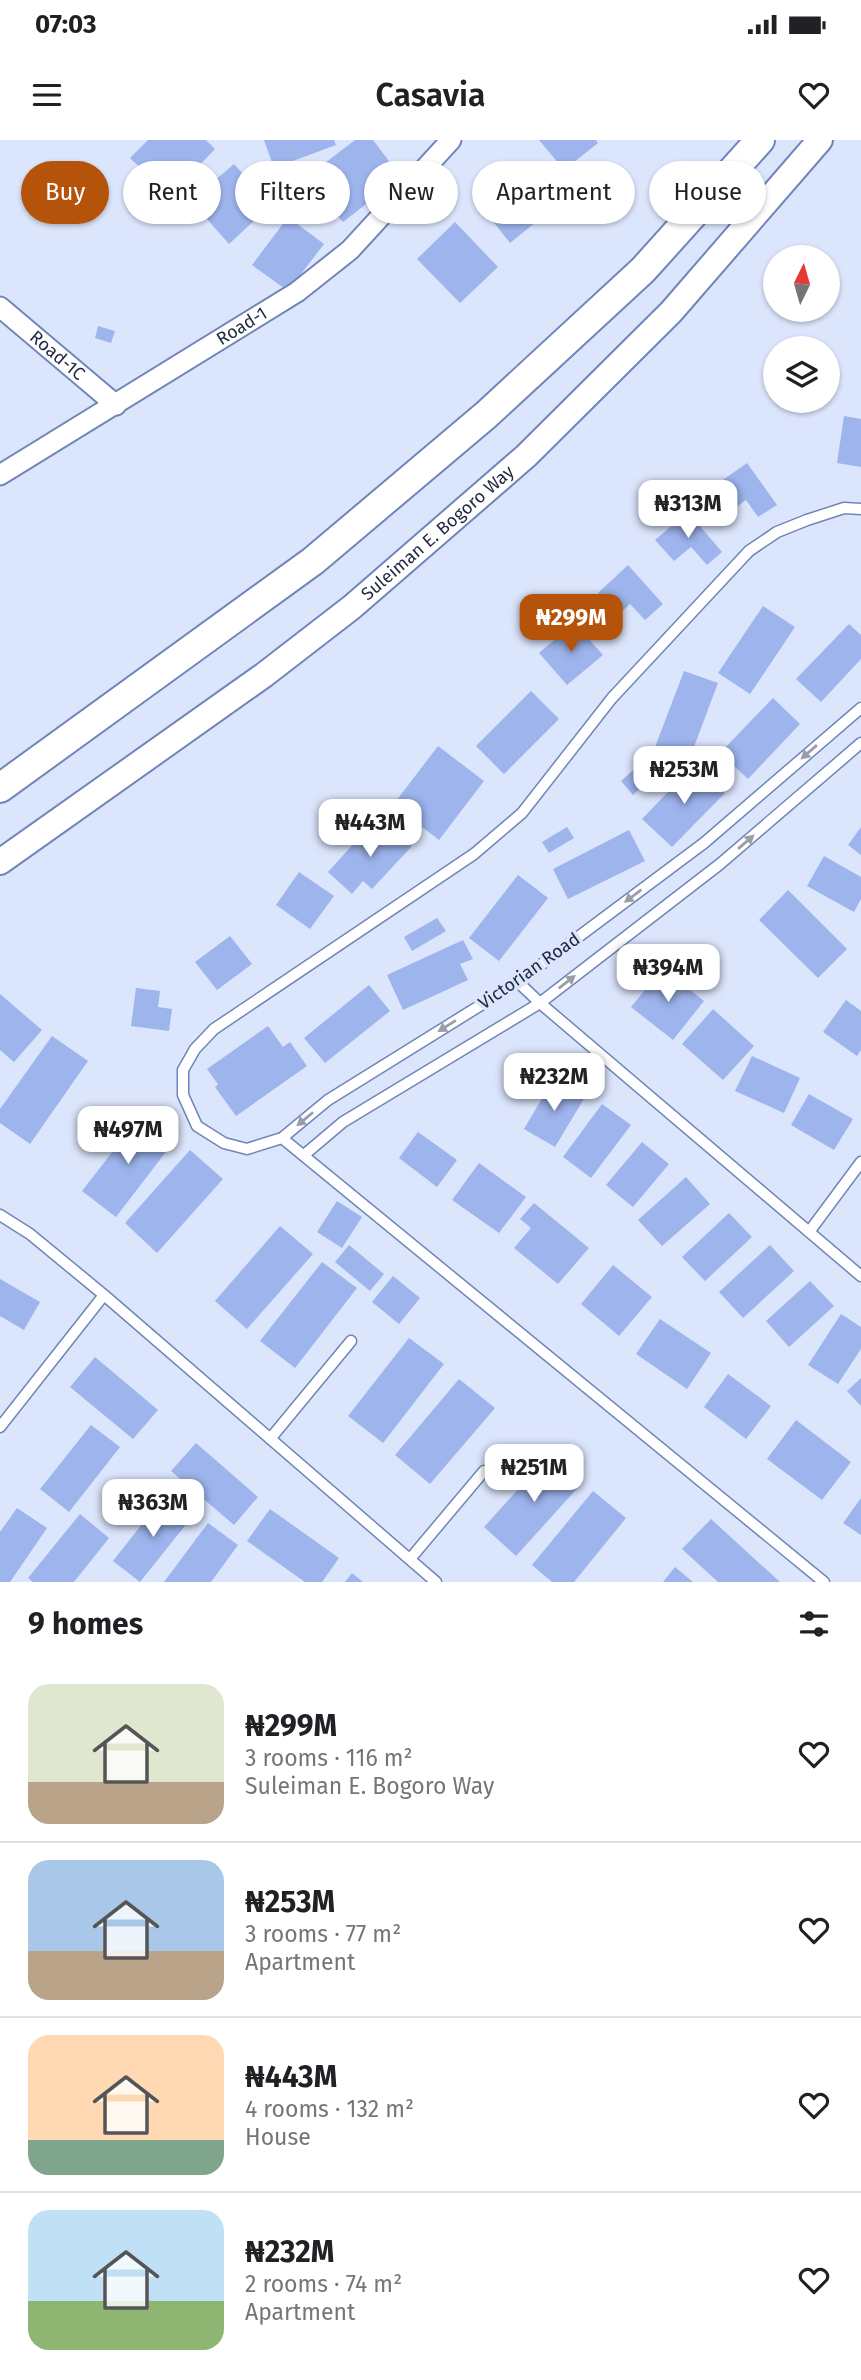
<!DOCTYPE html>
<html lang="en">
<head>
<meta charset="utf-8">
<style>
  :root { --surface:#fff; --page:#f2f2f2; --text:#202124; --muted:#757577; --line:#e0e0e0; --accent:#b45309 }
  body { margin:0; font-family:"Fira Sans",sans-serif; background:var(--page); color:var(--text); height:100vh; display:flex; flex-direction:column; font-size:26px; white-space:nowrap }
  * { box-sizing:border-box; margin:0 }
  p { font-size:23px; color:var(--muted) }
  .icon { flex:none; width:38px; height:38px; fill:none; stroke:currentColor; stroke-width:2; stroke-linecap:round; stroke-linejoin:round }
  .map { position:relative; height:1442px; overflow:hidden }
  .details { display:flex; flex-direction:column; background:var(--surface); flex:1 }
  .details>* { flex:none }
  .hud { position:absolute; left:21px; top:21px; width:819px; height:63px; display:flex; gap:14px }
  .needle { width:46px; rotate:5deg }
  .buttons { position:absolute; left:763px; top:105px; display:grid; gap:14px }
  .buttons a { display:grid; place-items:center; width:77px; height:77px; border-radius:50%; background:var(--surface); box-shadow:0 2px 5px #0004; font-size:35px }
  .price { position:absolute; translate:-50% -60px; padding:0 16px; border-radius:14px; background:#fff; color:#222; font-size:23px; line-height:46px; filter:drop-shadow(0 2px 4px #0008) }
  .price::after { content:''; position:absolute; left:50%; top:42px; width:21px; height:16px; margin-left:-10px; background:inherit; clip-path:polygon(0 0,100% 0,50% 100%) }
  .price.active { background:var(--accent); color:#fff }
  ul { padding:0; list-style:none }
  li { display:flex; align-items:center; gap:21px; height:175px; padding:0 28px }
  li+li { border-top:2px solid var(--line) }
  li span { display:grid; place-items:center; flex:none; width:196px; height:140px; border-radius:21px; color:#555 }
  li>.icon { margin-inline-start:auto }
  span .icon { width:84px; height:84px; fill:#fffc; stroke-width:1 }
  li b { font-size:30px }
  h2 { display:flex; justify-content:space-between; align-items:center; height:84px; padding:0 28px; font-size:30px }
  .tag { padding:0 24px; border-radius:32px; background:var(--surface); box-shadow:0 2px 5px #0004; font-size:24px; line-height:63px }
  .tag.active { background:var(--accent); color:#fff }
  .status { display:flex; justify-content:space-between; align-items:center; height:49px; padding:0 35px; background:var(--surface); direction:ltr }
  .status svg { height:19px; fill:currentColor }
  header { display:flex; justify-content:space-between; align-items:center; height:91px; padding:0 28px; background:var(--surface); font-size:32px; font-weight:600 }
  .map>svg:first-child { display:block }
  .building { fill:#9db4ec }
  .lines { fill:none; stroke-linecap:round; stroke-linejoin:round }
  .service-casing { stroke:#7085b9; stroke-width:13 }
  .minor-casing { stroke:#7085b9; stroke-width:23 }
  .tertiary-casing { stroke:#7085b9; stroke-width:28 }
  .secondary-casing { stroke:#7085b9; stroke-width:32 }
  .service { stroke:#fff; stroke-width:10 }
  .minor { stroke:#fff; stroke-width:19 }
  .tertiary { stroke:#fff; stroke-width:24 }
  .secondary { stroke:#fff; stroke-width:28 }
  .oneway { fill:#9a9ea8 }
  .labels { text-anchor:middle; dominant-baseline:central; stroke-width:7; stroke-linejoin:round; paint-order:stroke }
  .street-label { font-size:18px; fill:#1f283e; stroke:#dbe5fc }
</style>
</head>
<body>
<div class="status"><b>07:03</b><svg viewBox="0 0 49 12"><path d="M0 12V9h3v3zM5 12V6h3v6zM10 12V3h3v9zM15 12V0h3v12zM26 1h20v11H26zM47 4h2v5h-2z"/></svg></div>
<header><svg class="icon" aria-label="menu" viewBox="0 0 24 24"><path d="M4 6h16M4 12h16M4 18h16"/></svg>Casavia<svg class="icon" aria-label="heart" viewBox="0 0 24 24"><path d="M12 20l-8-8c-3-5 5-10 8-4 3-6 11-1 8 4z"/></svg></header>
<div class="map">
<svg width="861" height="1442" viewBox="0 0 861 1442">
  <rect width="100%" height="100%" fill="#dbe5fc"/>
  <path class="building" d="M148,0H206L215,9L170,56L130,18Z
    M264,0H334L336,5L274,28Z
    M355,0H373L401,37L343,82L335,73L342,67L324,43L330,39L321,26Z
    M539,0H596L598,3L564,30Z
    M234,24L271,65L229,104L191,61Z
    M507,37L541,78L510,103L477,61Z
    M288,77L324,104L288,151L252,125Z
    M455,82L498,127L460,163L417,119Z
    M98,186L115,191L111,203L95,198Z
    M844,276L861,279V327L837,323Z
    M747,323L777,365L758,377L746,360L728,373L710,349Z
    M688,372L722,412L707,425L691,407L674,421L655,400Z
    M628,425L663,464L645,480L630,464L618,475L598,453Z
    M763,466L795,487L750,554L718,533Z
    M574,483L603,515L567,545L539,513Z
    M849,484L861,495V519L821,562L796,539Z
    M684,531L718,543L689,620L655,607Z
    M531,551L559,579L504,634L476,606Z
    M773,558L800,584L748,639L720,613Z
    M438,606L484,641L439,700L393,665Z
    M649,616L661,629L633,655L621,641Z
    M695,624L725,653L672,707L642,679Z
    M384,681L412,706L372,749L363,741L352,754L328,732L357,700L362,705Z
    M567,687L574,698L549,713L542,702Z
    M861,687V715L848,705Z
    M629,690L645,721L568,759L553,729Z
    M824,716L861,737V759L854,772L807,746Z
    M299,732L334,756L310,789L276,765Z
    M518,735L548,758L499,821L469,798Z
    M788,750L847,809L818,838L759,780Z
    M437,778L446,791L412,811L404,797Z
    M230,796L252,824L217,850L195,822Z
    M463,800L473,819L460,824L468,840L403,870L387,835Z
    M663,828L704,861L673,900L631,867Z
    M369,845L390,871L325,923L304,898Z
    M136,848L160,851L158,867L172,869L169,891L131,886Z
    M0,854L42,890L14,922L0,910Z
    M846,860L861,871V910L857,916L823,892Z
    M713,869L754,906L723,940L682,904Z
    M268,886L283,907L290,902L307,926L236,976L215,947L218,944L207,929Z
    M52,896L88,921L30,1004L0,983V969Z
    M752,916L800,938L784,973L735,951Z
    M554,938L585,957L555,1007L524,989Z
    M809,954L853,979L834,1010L791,985Z
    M602,964L631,985L591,1038L563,1017Z
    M141,975L175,1000L116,1077L82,1051Z
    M418,992L457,1020L437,1047L399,1018Z
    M642,1002L669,1024L633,1067L606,1045Z
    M190,1010L223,1039L157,1113L125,1083Z
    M479,1023L526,1057L499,1093L452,1060Z
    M686,1037L710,1064L662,1106L638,1080Z
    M337,1061L362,1077L342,1108L317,1092Z
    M534,1063L589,1108L558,1144L514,1108L531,1088L520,1079Z
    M729,1073L752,1097L705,1141L682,1117Z
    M280,1086L313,1114L247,1189L215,1161Z
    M349,1105L384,1134L370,1151L335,1122Z
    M770,1105L794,1131L743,1178L719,1152Z
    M322,1122L357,1148L295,1228L260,1201Z
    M613,1125L652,1157L619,1196L581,1164Z
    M393,1136L420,1158L399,1184L372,1162Z
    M0,1139L40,1162L24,1190L0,1176Z
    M810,1141L834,1166L789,1207L766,1181Z
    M841,1174L861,1187V1209L838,1244L808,1225Z
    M660,1179L711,1213L687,1249L636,1214Z
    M409,1198L444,1224L383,1303L348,1276Z
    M95,1217L158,1270L133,1299L70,1247Z
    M728,1234L771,1266L746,1299L704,1267Z
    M861,1238V1266L847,1251Z
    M459,1239L495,1268L430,1344L395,1315Z
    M796,1280L851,1322L822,1360L767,1319Z
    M91,1285L120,1307L69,1372L40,1349Z
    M196,1303L258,1357L234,1385L171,1331Z
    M551,1313L583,1342L516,1416L484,1387Z
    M593,1351L626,1378L574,1442H552L532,1425Z
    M165,1355L192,1377L140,1442L113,1421Z
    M861,1358V1395L843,1383Z
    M17,1368L47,1388L10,1442H0V1392Z
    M270,1369L339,1418L322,1442H305L247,1401Z
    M80,1374L109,1398L74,1442H33L28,1438Z
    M711,1379L780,1442H718L682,1409Z
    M208,1383L238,1405L211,1442H164Z
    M675,1427L693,1442H663Z
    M352,1433L363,1442H345Z"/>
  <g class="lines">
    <g class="service-casing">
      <path id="service" d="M861,369L844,368L807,380L777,392L749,411L612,558L522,673L474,714L214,889L195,909L183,930V955L197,986L224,1003L247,1009L282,998L328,960L518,842L704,703L861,568
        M518,842L540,863L861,1136
        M282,998L824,1442
        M304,1015L343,982L540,863L720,724L861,603
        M0,1075L30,1094L104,1155L436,1442
        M809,1092L861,1022
        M0,1287L104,1155
        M270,1299L351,1201
        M410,1419L484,1331"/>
    </g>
    <g class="minor-casing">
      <g id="minor">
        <path id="s1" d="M0,167L116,265"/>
        <path id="s2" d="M0,335L297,152L350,110L451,0"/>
      </g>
    </g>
    <g class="tertiary-casing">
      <g id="tertiary">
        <path id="s3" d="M0,722L264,535L352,467L526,316L671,172L820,0"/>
      </g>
    </g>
    <g class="secondary-casing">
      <path id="secondary" d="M0,648L313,421L486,275L643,130L760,0"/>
    </g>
    <use href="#service" class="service"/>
    <use href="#minor" class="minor"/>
    <use href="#tertiary" class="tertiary"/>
    <use href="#secondary" class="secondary"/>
  </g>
  <defs><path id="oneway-solid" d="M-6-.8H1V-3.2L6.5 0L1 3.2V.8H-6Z" transform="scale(1.75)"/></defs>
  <g class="oneway">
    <use href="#oneway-solid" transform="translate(809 612) rotate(139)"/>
    <use href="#oneway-solid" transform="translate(746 702) rotate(-41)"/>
    <use href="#oneway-solid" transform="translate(633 756) rotate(143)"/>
    <use href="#oneway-solid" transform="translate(567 842) rotate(-38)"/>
    <use href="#oneway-solid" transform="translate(447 886) rotate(148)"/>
    <use href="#oneway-solid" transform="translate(305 979) rotate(140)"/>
  </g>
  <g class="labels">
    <g class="street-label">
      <text stroke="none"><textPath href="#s2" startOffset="284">Road-1</textPath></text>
      <text stroke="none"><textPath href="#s1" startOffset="75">Road-1C</textPath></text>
      <text stroke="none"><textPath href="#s3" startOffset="548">Suleiman E. Bogoro Way</textPath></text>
      <text transform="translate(529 831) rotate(-35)">Victorian Road</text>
    </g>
  </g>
</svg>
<div class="buttons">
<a><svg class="needle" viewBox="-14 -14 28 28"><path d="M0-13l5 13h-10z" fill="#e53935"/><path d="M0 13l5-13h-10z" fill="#757577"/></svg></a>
<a><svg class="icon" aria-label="layers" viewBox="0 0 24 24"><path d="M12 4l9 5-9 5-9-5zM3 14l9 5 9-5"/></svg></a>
</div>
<b class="price" style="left:688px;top:400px">₦313M</b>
<b class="price active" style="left:571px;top:514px">₦299M</b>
<b class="price" style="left:684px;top:666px">₦253M</b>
<b class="price" style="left:370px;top:719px">₦443M</b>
<b class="price" style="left:668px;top:864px">₦394M</b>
<b class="price" style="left:554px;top:973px">₦232M</b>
<b class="price" style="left:128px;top:1026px">₦497M</b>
<b class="price" style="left:534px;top:1364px">₦251M</b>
<b class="price" style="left:153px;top:1399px">₦363M</b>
<div class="hud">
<a class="tag active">Buy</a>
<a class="tag">Rent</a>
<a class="tag">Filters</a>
<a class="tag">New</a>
<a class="tag">Apartment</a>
<a class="tag">House</a>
</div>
</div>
<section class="details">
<h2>9 homes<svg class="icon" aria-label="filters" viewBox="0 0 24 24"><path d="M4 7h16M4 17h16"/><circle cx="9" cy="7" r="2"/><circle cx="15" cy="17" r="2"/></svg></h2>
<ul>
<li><span style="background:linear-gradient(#dfe7d0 70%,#b9a48a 0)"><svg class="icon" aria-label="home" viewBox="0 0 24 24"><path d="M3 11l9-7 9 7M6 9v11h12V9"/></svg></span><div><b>₦299M</b><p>3 rooms · 116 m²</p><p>Suleiman E. Bogoro Way</p></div><svg class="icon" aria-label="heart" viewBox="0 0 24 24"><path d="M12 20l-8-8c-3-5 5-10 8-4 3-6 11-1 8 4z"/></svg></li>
<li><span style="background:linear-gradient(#a9c7e8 65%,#b9a48a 0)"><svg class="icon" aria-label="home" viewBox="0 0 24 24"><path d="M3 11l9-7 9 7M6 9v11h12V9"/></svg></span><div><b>₦253M</b><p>3 rooms · 77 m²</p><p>Apartment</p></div><svg class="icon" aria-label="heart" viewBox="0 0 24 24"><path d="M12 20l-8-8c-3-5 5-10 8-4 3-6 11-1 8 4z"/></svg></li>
<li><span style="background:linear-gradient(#ffd9b3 75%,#7fa58c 0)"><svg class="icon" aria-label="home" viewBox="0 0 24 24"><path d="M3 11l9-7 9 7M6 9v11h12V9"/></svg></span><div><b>₦443M</b><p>4 rooms · 132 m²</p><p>House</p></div><svg class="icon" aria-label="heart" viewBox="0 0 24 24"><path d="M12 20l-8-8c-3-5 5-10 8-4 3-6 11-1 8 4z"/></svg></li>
<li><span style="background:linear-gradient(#bfe0f5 65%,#8fb573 0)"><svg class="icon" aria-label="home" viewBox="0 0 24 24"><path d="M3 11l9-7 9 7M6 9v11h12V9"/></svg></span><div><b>₦232M</b><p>2 rooms · 74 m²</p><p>Apartment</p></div><svg class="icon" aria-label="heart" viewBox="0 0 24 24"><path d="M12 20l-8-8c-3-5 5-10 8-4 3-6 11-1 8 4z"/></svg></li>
</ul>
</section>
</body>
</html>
